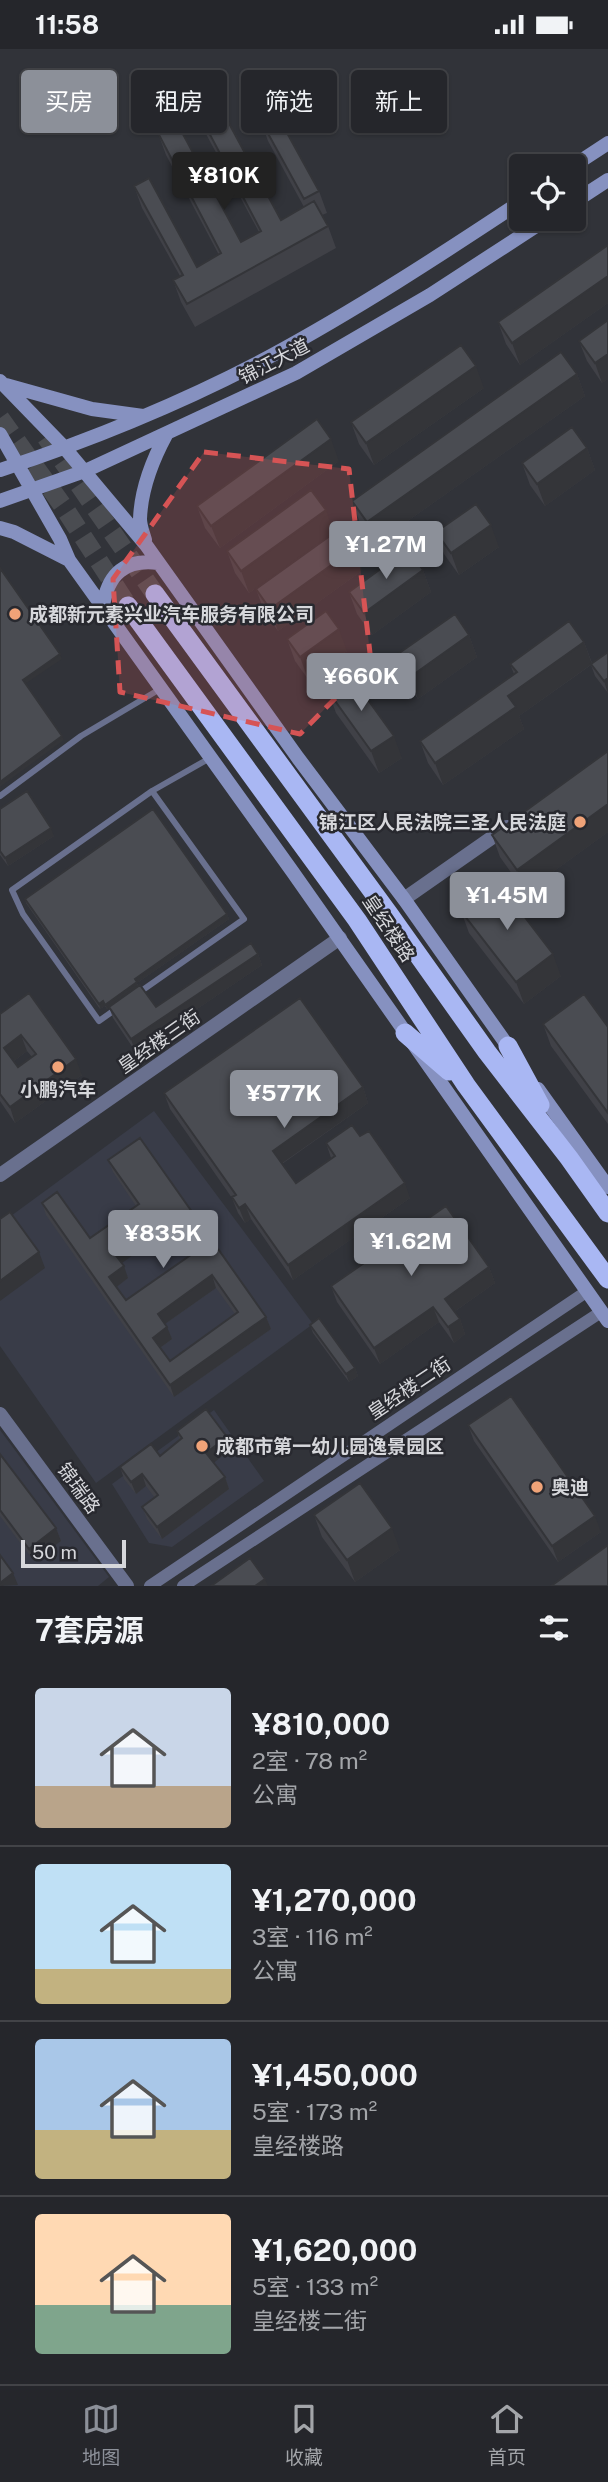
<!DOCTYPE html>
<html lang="zh">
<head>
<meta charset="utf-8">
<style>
  :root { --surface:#25262b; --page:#2d2e33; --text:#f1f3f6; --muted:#a3a5a9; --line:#424347; --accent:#8c9099 }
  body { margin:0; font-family:"Public Sans","Noto Sans SC",sans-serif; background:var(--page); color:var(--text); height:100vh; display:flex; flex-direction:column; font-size:26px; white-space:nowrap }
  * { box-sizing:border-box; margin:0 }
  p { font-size:23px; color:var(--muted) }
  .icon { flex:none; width:38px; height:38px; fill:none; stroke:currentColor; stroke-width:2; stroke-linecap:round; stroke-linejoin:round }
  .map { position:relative; height:1537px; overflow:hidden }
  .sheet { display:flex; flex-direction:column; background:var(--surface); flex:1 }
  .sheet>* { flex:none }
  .guide { position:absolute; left:21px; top:21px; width:567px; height:63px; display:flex; gap:14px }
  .buttons { position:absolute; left:509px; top:105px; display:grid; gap:14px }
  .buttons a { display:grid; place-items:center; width:77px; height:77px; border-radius:7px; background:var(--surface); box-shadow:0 2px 5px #0004,0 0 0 2px var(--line); font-size:35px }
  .scale { position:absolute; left:21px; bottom:18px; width:105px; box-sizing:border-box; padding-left:7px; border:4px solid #d6d7db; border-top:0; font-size:19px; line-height:24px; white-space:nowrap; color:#d6d7db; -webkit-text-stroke:5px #28292f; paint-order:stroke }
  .price { position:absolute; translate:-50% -60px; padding:0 16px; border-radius:7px; background:var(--accent); color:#fff; font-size:23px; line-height:46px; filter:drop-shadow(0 2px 4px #0008) }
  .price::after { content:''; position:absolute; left:50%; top:42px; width:21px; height:16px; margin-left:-10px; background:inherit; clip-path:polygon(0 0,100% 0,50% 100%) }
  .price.current { background:#222; color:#fff }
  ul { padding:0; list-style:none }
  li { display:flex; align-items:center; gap:21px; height:175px; padding:0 35px }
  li+li { border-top:2px solid var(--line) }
  li span { display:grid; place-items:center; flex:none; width:196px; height:140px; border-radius:7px; color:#555 }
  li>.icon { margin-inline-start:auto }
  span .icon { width:84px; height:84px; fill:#fffc; stroke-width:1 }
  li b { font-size:30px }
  h2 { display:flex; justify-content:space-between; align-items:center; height:84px; padding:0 35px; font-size:30px }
  .tag { padding:0 24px; border-radius:7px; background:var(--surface); box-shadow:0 2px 5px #0004,0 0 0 2px var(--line); font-size:24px; line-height:63px }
  .tag.current { background:var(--accent); color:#fff }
  .status { display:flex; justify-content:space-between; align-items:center; height:49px; padding:0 35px; background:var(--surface); direction:ltr }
  .status svg { height:19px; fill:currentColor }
  .menu { display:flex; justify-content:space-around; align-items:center; height:98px; border-top:2px solid var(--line); background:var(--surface); font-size:19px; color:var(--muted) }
  .menu a { display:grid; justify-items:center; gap:4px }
  .menu .current { color:var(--accent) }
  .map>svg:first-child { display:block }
  .built { fill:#393c48 }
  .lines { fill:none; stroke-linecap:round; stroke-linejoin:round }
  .trunk-tunnel { stroke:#4a4c51; stroke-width:19; stroke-dasharray:19 10; stroke-linecap:butt }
  .service { stroke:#69708e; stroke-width:6 }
  .minor { stroke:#69708e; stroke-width:12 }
  .tertiary { stroke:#69708e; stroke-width:14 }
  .secondary { stroke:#8691c0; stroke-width:14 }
  .trunk { stroke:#a9b7f3; stroke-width:19 }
  .wall { fill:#404147; fill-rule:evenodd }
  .shaded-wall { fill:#343539 }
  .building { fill:#4a4c52; stroke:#343539; stroke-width:2; fill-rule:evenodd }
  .marked { fill:#d65455; fill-opacity:0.2; stroke:#d65455; stroke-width:5; stroke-dasharray:14 9; stroke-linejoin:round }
  .poi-dot { fill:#f0a378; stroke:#28292f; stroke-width:2.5 }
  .labels { text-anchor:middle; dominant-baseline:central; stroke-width:5; stroke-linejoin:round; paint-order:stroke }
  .street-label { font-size:19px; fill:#d6d7db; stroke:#28292f }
  .poi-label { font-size:19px; font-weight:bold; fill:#d6d7db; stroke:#28292f; text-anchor:start }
</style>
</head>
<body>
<div class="status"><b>11:58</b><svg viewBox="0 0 49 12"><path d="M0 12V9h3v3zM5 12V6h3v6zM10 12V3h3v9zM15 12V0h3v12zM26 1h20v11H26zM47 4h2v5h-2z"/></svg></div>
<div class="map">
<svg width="608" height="1537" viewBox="0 0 608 1537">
  <rect width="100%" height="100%" fill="#313339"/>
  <path class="built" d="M154,1062L313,1275L96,1434L0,1297V1175Z
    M214,1361L264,1432L172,1498L149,1494L112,1435Z
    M0,1381L109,1528L98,1537H4L0,1532Z"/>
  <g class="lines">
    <path class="trunk-tunnel" d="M0,369L63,457L128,557
      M46,388L155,545"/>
    <path class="service" d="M0,747L81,687L160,640
      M137,945L244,870L152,742
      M116,960L99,972L23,865L12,841L152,742L210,709"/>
    <path class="minor" d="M150,1537L586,1243
      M183,1537L601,1263"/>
    <path class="tertiary" d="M404,850L507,778
      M0,1126L340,889
      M0,1365L127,1537"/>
    <path class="secondary" d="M573,117L608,94
      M574,153L608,131
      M0,332L63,397L146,496L298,709L404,850L512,1003
      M6,336L92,360L143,367
      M0,385L60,490L69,511L292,822L608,1272
      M0,421C91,391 184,353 269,308C356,261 439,207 522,152
      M0,452L85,422L296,324L430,246L547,170
      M0,479L14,483L69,511
      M145,491C143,484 140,477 140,470C141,441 153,410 166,386
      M103,557C108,525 125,510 158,514
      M538,1040L608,1138"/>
    <path class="trunk" d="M155,545L389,865L487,1003L569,1109L608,1164
      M128,557L357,871L466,1036L608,1230
      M405,984L449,1022
      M508,997L540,1056"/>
  </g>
  <path class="wall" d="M198,63L281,171L304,158L268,92L260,70L319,142L327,164L322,166L328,177L336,199L195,278L181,253L173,231L180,227L142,159L134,137L197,218L219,206L166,106L158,84L241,193L259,183L206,85Z
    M608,196V254L520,316L506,295L498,273Z
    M608,271V330L602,334L587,312L579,292Z
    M577,325L585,347L375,495L360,474L352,452Z
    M484,339L374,416L359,395L351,373Z
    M587,399L595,421L545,457L530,436L522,414Z
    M339,412L220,499L205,479L197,457Z
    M334,483L249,544L235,524L227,502Z
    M436,483L499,498L459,526L444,505Z
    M363,521L278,582L264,562L256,540Z
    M423,521L431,543L372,586L357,565L349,543Z
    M469,586L477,608L418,650L403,629L395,607Z
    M287,590L347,602L308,630L295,612Z
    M584,593L592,614L608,603V644L595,627L591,616L519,667L524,680L443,736L428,714L420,692L514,625L510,615Z
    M328,642L402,709L379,724L336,664Z
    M608,702V783L525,843L500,808L492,786Z
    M0,760L54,787L8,817L0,806Z
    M25,850L227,865L229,870L137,934L138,937L156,958L258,905L262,916L135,1002L113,969L109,958L107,960L105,957L100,960L26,854Z
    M461,862L561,927L524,955L469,884Z
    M0,965L82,1026L15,1074L0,1052ZM27,1002L32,1008L18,1018L14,1012Z
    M543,975L608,978V1075L551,997Z
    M363,1038L368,1054L282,1115L296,1134L331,1109L326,1094L360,1087L410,1149L293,1231L251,1170L245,1174L238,1164L232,1149L170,1060L164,1044Z
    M140,1089L266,1268L271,1280L174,1348L46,1166L42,1154L90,1189L136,1157L113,1123L108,1111ZM173,1178L192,1205L126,1251L116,1238L128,1229L121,1214ZM216,1239L235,1265L170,1312L160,1299L172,1290L165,1275Z
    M489,1218L495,1234L454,1263L460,1270L465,1285L454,1294L439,1273L380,1315L337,1253L331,1237Z
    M310,1276L355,1319L358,1327L349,1333L313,1284Z
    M468,1376L601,1483L558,1513L474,1392Z
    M177,1382L227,1388L231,1400L214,1413L225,1428L229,1440L162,1490L147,1470L142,1458L155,1449L146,1437L136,1445L124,1430L120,1418L160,1407L180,1391Z
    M0,1405L56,1479L61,1492L34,1512L0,1467Z
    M314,1466L400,1501L355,1533L322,1488Z"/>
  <path class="shaded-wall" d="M608,227V254L520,316L512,294Z
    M608,305V330L602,334L595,314Z
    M476,317L484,339L374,416L366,394Z
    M577,325L585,347L375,495L367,473Z
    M331,390L339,412L220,499L211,477Z
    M587,399L595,421L545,457L537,435Z
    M326,461L334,483L249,544L241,522Z
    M491,476L499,498L459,526L451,504Z
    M355,499L363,521L278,582L270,560Z
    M423,521L431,543L372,586L364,564Z
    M339,580L347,602L308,630L300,608Z
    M469,586L477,608L418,650L410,628Z
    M584,593L592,615L519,667L524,680L443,736L435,714L508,647Z
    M60,605L62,610L25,635L23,631Z
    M608,629V645L604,632Z
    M62,687L64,691L0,738V733Z
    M394,687L402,709L379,724L371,702Z
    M608,755V783L525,843L517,821Z
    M51,779L54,787L8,817L5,809Z
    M227,865L229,870L137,934L138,938L107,960L105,956L135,930Z
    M258,905L262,916L135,1002L131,990Z
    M553,905L561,927L524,955L516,933Z
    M103,952L105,957L100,960L99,955Z
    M21,986L27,1002L10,1015L4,999Z
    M76,1010L82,1026L15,1074L10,1058Z
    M363,1038L368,1054L278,1117L273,1102Z
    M405,1134L410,1149L293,1231L288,1216Z
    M245,1155L251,1170L245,1174L239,1159Z
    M168,1165L173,1178L119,1216L114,1204Z
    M39,1203L45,1219L0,1252V1232Z
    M124,1217L128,1229L114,1240L109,1228Z
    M489,1218L495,1234L451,1265L445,1250Z
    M212,1226L216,1239L162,1277L158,1265Z
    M433,1258L439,1273L380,1315L374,1299Z
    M266,1268L271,1280L174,1348L170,1336Z
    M460,1270L465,1285L454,1294L448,1278Z
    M167,1278L172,1290L157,1301L153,1289Z
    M355,1319L358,1327L349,1333L346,1325Z
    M227,1388L231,1400L211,1416L206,1404Z
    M142,1425L146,1437L136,1445L131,1433Z
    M225,1428L229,1440L162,1490L157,1478Z
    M595,1467L601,1483L558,1513L552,1497Z
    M56,1479L61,1492L34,1512L29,1500Z
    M392,1479L400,1501L355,1533L347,1511Z
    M13,1524L18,1536L0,1537V1534Z
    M265,1530L268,1537H255Z"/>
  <path class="building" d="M217,52L281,171L314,152L328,177L187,255L173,231L183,226L134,137L149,129L197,218L221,204L158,84L177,74L241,193L261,182L198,63Z
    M275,62L319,142L304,150L260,70Z
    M608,196V227L512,294L498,273Z
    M608,271V305L595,314L579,292Z
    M461,296L476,317L366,394L351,373Z
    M561,303L577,325L367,473L352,452Z
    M317,370L331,390L211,477L197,457Z
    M572,378L587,399L537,435L522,414Z
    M311,441L326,461L241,522L227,502Z
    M476,455L491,476L451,504L436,483Z
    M341,479L355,499L270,560L256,540Z
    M408,500L423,521L364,564L349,543Z
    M0,519L60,605L23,631L62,687L0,733Z
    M326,562L339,580L300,608L287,590Z
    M455,565L469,586L410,628L395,607Z
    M569,572L584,593L508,647L516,658L435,714L420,692L517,623L510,615Z
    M608,603V629L604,632L591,615Z
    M350,626L394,687L371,702L328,642Z
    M608,702V755L517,821L492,786Z
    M27,742L51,779L5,809L0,802V760Z
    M153,760L227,865L135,930L137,933L105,956L103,952L99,955L25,850Z
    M498,833L553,905L516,933L461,862Z
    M251,894L258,905L131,990L109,958L140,936L156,958Z
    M29,944L76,1010L10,1058L0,1045V965ZM21,986L36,1005L18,1018L4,999Z
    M584,945L608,978V1064L543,975Z
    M300,949L363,1038L273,1102L296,1134L335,1107L326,1094L352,1076L360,1087L369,1082L405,1134L288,1216L245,1155L239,1159L232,1148L236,1146L164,1044Z
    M140,1089L266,1268L170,1336L42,1154L57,1143L90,1189L139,1155L108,1111ZM168,1165L195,1203L126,1251L109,1228L124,1217L114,1204ZM212,1226L238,1263L170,1312L153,1289L167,1278L158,1265Z
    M446,1157L489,1218L445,1250L460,1270L448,1278L433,1258L374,1299L331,1237Z
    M10,1163L39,1203L0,1232V1170Z
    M319,1269L355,1319L346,1325L310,1276Z
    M511,1347L595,1467L552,1497L468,1376Z
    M206,1360L227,1388L206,1404L225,1428L157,1478L142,1458L158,1446L142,1425L131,1433L120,1418L151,1395L160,1407L182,1389L177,1382Z
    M0,1405L56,1479L29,1500L0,1461Z
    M360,1434L392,1479L347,1511L314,1466Z
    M608,1496V1537H551Z
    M0,1506L13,1524L0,1534Z
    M250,1509L265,1530L255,1537H211Z"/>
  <path class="marked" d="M204,403L349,420L371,613L300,685L120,643L113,530Z"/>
  <g class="poi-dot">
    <circle cx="15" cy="565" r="7"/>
    <circle cx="580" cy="773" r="7"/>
    <circle cx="58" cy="1018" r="7"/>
    <circle cx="202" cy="1397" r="7"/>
    <circle cx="537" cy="1438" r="7"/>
  </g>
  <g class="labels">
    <g class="street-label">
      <text transform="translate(274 312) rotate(-27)">锦江大道</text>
      <text transform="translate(389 879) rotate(56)">皇经楼路</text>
      <text transform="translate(159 992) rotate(-35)">皇经楼三街</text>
      <text transform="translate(409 1339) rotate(-34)">皇经楼二街</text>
      <text transform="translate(79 1439) rotate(54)">锦瑞路</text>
    </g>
    <g class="poi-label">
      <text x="29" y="565">成都新元素兴业汽车服务有限公司</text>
      <text x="566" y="773" text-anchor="end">锦江区人民法院三圣人民法庭</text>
      <text x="58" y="1040" text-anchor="middle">小鹏汽车</text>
      <text x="216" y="1397">成都市第一幼儿园逸景园区</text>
      <text x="551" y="1438">奥迪</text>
    </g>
  </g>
</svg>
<div class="buttons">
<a><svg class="icon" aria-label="locate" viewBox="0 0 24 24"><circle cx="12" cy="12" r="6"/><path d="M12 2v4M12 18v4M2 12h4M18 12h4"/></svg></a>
</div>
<div class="scale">50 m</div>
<b class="price current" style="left:224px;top:163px">¥810K</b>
<b class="price" style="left:386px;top:532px">¥1.27M</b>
<b class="price" style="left:361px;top:664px">¥660K</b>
<b class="price" style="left:507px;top:883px">¥1.45M</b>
<b class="price" style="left:284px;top:1081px">¥577K</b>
<b class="price" style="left:163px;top:1221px">¥835K</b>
<b class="price" style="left:411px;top:1229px">¥1.62M</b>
<div class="guide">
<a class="tag current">买房</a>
<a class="tag">租房</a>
<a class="tag">筛选</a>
<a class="tag">新上</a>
</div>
</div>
<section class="sheet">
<h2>7套房源<svg class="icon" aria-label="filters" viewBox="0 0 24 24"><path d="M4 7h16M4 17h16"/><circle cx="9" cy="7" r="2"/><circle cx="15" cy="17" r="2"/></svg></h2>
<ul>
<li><span style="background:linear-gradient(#c9d6e8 70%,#b9a48a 0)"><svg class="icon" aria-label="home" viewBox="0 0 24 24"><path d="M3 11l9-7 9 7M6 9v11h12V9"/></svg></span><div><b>¥810,000</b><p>2室 · 78 m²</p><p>公寓</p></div></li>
<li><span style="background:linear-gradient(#bfe0f5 75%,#c2b280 0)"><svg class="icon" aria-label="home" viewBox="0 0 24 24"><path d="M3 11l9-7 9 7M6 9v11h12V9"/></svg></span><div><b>¥1,270,000</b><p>3室 · 116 m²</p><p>公寓</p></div></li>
<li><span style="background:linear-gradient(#a9c7e8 65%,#c2b280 0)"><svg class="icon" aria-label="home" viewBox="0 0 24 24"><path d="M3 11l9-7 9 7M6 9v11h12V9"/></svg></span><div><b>¥1,450,000</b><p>5室 · 173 m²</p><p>皇经楼路</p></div></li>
<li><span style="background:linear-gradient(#ffd9b3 65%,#7fa58c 0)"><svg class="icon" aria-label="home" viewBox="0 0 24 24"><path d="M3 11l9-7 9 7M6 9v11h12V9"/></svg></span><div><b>¥1,620,000</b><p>5室 · 133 m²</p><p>皇经楼二街</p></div></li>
</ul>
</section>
<nav class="menu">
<a class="current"><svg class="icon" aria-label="map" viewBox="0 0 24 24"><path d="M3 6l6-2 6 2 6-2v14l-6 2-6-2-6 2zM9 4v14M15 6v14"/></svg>地图</a>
<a><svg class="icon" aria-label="saved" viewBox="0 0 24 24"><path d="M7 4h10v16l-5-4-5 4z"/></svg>收藏</a>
<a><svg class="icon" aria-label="home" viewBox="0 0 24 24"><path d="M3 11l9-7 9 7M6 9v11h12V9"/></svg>首页</a>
</nav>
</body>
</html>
